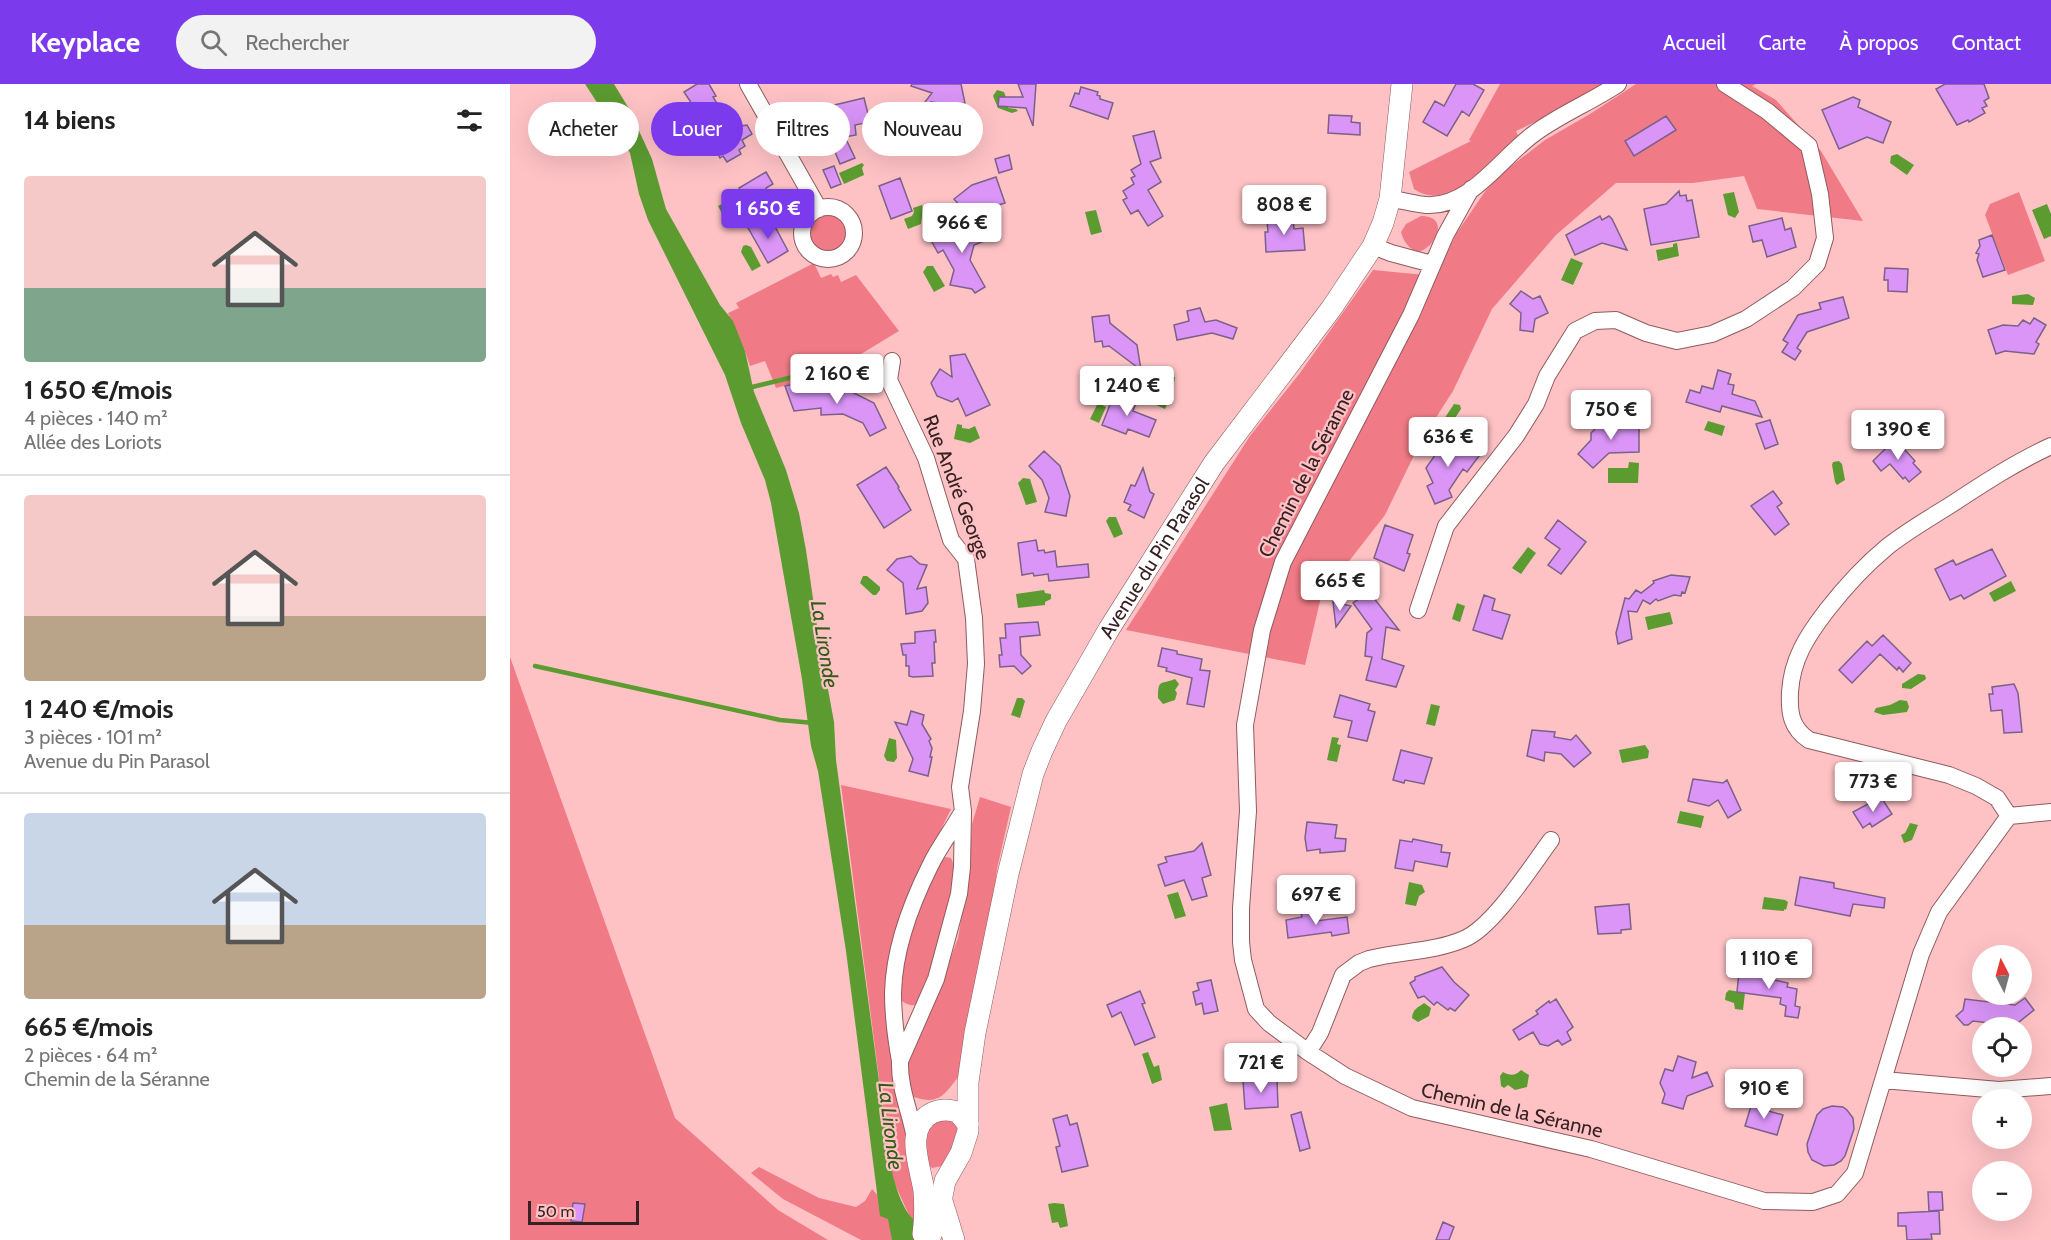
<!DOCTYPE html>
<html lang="fr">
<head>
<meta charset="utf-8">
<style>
  :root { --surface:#fff; --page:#f2f2f2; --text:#222; --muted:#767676; --line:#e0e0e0; --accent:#7c3aed }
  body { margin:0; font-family:Cabin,sans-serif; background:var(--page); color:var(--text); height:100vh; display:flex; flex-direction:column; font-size:22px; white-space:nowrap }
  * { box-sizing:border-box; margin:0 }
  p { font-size:20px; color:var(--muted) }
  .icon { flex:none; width:33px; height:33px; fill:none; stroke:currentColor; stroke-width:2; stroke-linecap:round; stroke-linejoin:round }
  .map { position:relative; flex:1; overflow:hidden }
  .drawer { display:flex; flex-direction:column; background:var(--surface); width:510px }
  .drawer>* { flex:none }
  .hud { position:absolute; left:18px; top:18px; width:570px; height:54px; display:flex; gap:12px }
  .needle { width:39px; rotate:354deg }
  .tools { position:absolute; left:1462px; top:861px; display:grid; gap:12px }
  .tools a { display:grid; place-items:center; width:60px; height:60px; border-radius:50%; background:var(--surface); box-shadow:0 6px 24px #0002; font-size:30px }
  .scale { position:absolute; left:18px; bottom:15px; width:111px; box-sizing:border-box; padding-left:6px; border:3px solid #372123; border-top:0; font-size:16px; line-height:21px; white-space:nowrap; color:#372123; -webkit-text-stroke:4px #fec2c5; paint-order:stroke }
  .price { position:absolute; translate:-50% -51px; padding:0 14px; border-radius:6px; background:#fff; color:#222; font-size:20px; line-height:39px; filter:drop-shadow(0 2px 3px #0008) }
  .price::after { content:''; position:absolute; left:50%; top:36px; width:18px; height:14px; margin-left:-9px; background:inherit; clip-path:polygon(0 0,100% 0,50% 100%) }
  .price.on { background:var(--accent); color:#fff }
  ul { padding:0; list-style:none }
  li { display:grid; align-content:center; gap:12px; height:318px; padding:0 24px }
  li+li { border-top:2px solid var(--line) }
  li span { display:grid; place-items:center; height:186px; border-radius:6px; color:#555 }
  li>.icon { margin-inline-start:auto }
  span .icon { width:108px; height:108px; fill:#fffc; stroke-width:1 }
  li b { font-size:26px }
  h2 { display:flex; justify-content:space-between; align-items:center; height:72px; padding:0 24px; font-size:26px }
  .tag { padding:0 21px; border-radius:27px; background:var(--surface); box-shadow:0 6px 24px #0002; font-size:21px; line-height:54px }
  .tag.on { background:var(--accent); color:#fff }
  header { display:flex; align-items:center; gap:36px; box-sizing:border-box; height:84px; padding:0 30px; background:var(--accent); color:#fff }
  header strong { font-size:28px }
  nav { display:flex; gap:33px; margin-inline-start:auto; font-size:21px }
  .search { width:420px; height:54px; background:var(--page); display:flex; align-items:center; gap:15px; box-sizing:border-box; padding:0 21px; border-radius:33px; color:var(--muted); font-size:22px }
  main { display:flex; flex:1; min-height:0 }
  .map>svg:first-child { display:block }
  .green { fill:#f07b86 }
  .water { fill:#5b9b30 }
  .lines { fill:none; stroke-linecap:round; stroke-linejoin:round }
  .stream { stroke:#5b9b30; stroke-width:4.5 }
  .building { fill:#da95f7; stroke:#7c6088; stroke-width:1.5 }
  .minor-casing { stroke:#8f5b5e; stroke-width:18 }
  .tertiary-casing { stroke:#8f5b5e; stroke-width:22 }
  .minor { stroke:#fff; stroke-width:16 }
  .tertiary { stroke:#fff; stroke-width:21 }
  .labels { text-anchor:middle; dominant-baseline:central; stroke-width:4.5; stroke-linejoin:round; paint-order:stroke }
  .street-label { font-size:20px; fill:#372123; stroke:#fec2c5 }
  .water-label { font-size:21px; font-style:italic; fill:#325c15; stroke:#fec2c5 }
</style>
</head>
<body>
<header>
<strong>Keyplace</strong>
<div class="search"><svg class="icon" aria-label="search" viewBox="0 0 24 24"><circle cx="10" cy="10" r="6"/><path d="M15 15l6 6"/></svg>Rechercher</div>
<nav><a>Accueil</a><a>Carte</a><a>À propos</a><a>Contact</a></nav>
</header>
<main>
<section class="drawer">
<h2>14 biens<svg class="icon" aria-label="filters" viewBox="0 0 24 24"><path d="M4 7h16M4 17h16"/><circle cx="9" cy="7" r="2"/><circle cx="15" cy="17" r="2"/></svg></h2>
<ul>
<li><span style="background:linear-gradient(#f6c9c9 60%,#7fa58c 0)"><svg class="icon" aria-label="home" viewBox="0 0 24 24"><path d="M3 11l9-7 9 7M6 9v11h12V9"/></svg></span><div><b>1 650 €/mois</b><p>4 pièces · 140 m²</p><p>Allée des Loriots</p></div></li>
<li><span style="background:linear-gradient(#f6c9c9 65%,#b9a48a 0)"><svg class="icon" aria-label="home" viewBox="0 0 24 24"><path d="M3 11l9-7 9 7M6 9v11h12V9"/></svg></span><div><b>1 240 €/mois</b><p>3 pièces · 101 m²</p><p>Avenue du Pin Parasol</p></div></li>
<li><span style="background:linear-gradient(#c9d6e8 60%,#b9a48a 0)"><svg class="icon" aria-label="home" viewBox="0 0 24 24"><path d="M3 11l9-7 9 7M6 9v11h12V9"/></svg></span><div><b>665 €/mois</b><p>2 pièces · 64 m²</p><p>Chemin de la Séranne</p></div></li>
</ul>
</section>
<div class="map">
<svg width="1541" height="1156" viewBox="0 0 1541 1156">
  <rect width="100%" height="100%" fill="#fec2c5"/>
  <path class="green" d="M990,0H1104L1006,47L1009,54C985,77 939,130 904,105L899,88L961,57L959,56Z
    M1126,0H1246L1242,2L1266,16L1311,67L1353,137L1247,125L1234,92L1183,99H1106L1046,151L982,225L943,307L911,357L875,431L811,513L795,581L616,546L740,352L790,289L863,186L926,192L946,150L976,106L996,86L1035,56L1080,30Z
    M1509,108L1535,177L1498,191L1475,131L1480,120Z
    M298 150a20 20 0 1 1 40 0a20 20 0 1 1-40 0Z
    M911,132C940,132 927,163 908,168C899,165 893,157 891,148L896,140Z
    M304,179L311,194L321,190L323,193L328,191L331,198L346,191L389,247L351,270L358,281L266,304L255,277L240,282L235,267L218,229L229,224L226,219Z
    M0,573L165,1034L268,1126L318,1156H0Z
    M331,701L441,725L418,772L385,854L399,1035L413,1139L402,1135L399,1131L383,1096L380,1079Z
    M470,713L501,723L487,785L484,810L448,993C434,1012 428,1021 404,1013L399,1003V975L422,924L448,854L459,789L462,740Z
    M436,773L441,774C455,799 419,891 410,919C402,923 397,921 391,916L389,896L402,848L410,823L430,776Z
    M426,1036L449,1037L448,1055L432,1082L422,1084L412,1076L418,1046Z
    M249,1083L309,1114L346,1123L355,1117L362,1105L404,1151L402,1156H351L273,1115L241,1089Z"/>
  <path class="water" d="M75,0H104L118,23L142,75L156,125L210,221L223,237L235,267L244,308L276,386L289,429L296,466L309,556L324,638L326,676L380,1079C383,1094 392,1129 406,1137L408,1156H382L378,1135L370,1132L336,867L308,687L301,662L292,595L261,419L255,396L231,339L215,291L138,136L129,110L120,69Z
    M487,6L494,8L499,21L498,24L506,25L508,27L502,29L488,24L483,12Z
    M433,25L435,28L451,25L454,36L431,41L428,26Z
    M163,41L167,48L152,56L148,49Z
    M301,43L314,60L307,67L302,66L296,57L295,48Z
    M1387,70L1404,81L1397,91L1380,79L1381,72Z
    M352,79L354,81L352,84L354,91L334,100L329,89Z
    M1224,108L1229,128L1225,134L1218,131L1213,110Z
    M218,117L226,132L216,137L208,122Z
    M1537,120L1541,130V152L1534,155L1522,126Z
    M412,121L413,125L411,140L398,145L394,135L402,132L404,128L403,124Z
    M586,126L592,148L581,151L575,128Z
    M481,132L485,140L468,146L465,139Z
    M1167,159L1169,172L1148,177L1146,166L1163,163V160Z
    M236,161L241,163L251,182L242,187L231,168L233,162Z
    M1061,174L1073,179L1063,201L1051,196Z
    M417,182H423L435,202L424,208L413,188Z
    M1518,210L1525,214L1523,221L1502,220V212Z
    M653,293H665L663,305L655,325L644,320L652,303Z
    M588,319L596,323L589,339L580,335Z
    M944,320L950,321L951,325L941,340L934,335Z
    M1198,337L1215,342L1212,352L1194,346Z
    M447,340L452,341V344L459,345L465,342L470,354L460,359L444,355Z
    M1329,377L1332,380L1335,396L1327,401L1325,398L1322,381L1323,378Z
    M1119,378L1129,379L1128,399H1098V384H1118Z
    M513,394L520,395L527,418L516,421L508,399Z
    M599,433H606L613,450L604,454L596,437Z
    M1018,463L1026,469L1011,490L1002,484Z
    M353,492H357L370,503V506L366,511H363L350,499Z
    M1501,497L1506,507L1484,518L1479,509Z
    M534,506L535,509L541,510V515L535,518V521L508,524L506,510Z
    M947,519L955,522L950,538L942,535Z
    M1160,528L1163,540L1138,546L1135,533Z
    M1408,590L1415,591L1416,595L1401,605L1392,604V600Z
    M665,595L669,600L665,606L667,609L665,616L653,620L648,614C648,594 651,601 665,595Z
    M507,614H512L515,617L510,634L501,631Z
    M1390,616L1397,617L1399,623L1397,628L1373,631L1364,628L1366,624L1380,621Z
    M921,620L930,622L925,642L916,640Z
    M822,653L829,654L827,660L831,661L827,678L817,676Z
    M379,654L386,656L387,674L384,678L377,677L374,672Z
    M1135,661L1139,667L1138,674L1112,679L1109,666Z
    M1170,727L1194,732L1191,744L1167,739Z
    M1400,739L1408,741L1402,756L1394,759L1391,751L1395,749Z
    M899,798L912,801L915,808L909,812L906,822L895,820Z
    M668,808L676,832L665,835L657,811Z
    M1254,813L1275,816L1278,818L1276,826L1274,825V827L1252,825Z
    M1219,906L1235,909L1233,926L1225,925L1224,919L1215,916L1216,909Z
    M914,919L921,924L919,932L908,938L902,934C903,924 908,924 914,919Z
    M638,968L644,983L649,981L652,996L642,1000L632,970Z
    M1011,986L1019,991L1017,1003L1005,1006L998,1001L994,1004L991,1002L990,992L993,988C1000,992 1005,992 1011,986Z
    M717,1019L722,1046L704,1047L699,1023Z
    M544,1119L554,1120L558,1142L550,1144L548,1138L542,1139L538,1120Z"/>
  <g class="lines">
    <path class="stream" d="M238,304L352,276
      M25,582L270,636L304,639"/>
  </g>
  <path class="building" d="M187,0H199L206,12L203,13L208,21L190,32L174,8Z
    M402,0H451L455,19L441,21L421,18L423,34L435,35V39L407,43L403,69L373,66L374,60L369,56L370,46L375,47L382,41L395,43L398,30L405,31L422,9L401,2Z
    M508,0H526L523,42L516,24L488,22L489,13H513Z
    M946,0H963L974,6L959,32L952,27L937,52L913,38L925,17L934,22Z
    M1435,0H1474L1479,14L1474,17L1477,22L1472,24L1475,29L1459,38L1458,36L1447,41L1426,5Z
    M571,3L588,8L587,11L590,12V15L603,19L598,35L560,22L565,9L569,10Z
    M1343,13L1350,16L1348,23L1381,38L1373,59L1357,53L1329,65L1312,26Z
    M354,14L360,38L345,41L346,51L335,53L345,74L330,80L317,48L314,35L284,41L282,31Z
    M819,31L842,32L841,38L850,39V51L818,49Z
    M1156,32L1166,46L1124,72L1115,57Z
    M237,41L242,50L232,56L235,62L229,66L231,70L217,78L213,72L210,74L203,61L211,57L209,53L225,43Z
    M644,47L651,74L640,78L651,98L638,106L653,132L638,142L628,126L621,130L613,116L617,114L613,107L624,100L621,94L625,92L621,86L631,80L623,52Z
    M499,71L502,85L489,89L485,75Z
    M324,82L331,100L321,104L313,86Z
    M256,88L263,100L256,104L259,109L250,114L252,117L240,124L229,104Z
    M486,93L495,119L458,131L444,115L462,101Z
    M390,94L402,127L381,135L369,102Z
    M1169,107L1170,112L1176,111L1177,117L1182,116L1189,153L1141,161L1134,125L1156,120Z
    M1090,132L1092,136L1099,132L1102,135L1117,166L1092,159L1065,171L1056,151Z
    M253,134L258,143L263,139L278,167L258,179L237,142Z
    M464,134L474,157L464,161L460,176L475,203L465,209L462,205L440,201L444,186L433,166L428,169L422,158Z
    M1272,134L1275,146L1281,144L1286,163L1257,173L1252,156L1243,158L1239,142Z
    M783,135L784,145L793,144L795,166L756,168L755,148H758L757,136Z
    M1482,151L1495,186L1473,193L1467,176L1469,170L1466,169L1470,162L1469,156Z
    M1375,184L1398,185L1397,208L1378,207V196H1374Z
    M1011,207L1023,215L1030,212L1038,229L1025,235L1023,248L1010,246L1011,229L1000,220Z
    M1333,213L1339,234L1297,248L1287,264L1291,267L1285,276L1272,268L1278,259L1273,256L1288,231L1311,225L1309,219Z
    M690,224L695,238L706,236L727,244L723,255L702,249L667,256L664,241L679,237L677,227Z
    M599,231L600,239L627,261L631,286L599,262L593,263L592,257L585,258L582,233Z
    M1524,234L1536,241L1526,258L1529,260L1524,270L1495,267L1486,270L1478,246L1493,241L1508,242L1513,236L1520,240Z
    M455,270L480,321L456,332L448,314L442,318L427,312L421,299L430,285L442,293L440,272Z
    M1208,286L1221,290L1218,300L1224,301L1222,310L1245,317L1252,333L1212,322L1210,328L1176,318L1180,306L1190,309L1192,302L1203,305Z
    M293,298L294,306L336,305L364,319L376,344L360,352L353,339L333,330L311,331V324L284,327L275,302Z
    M605,308L627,316L623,327L646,336L639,353L618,345L616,350L592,341Z
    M1260,336L1268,360L1255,365L1246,340Z
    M1092,338H1129V368L1099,369L1083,384L1068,370L1081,356V349Z
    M939,351L969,372L957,388L953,385L939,406L942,413L925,420L917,402L923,399L916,384Z
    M1385,355L1405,377L1403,379L1411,388L1399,398L1395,393L1393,395L1380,380L1371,387L1363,377Z
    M534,367L550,382L560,412L556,432L535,428L539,414L532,396L519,382Z
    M376,383L389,403L388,404L401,426L374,444L347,401Z
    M633,384L640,408L644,410L634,434L618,426L621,421L614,418L621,401L625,402Z
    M1263,407L1272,419L1267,423L1279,440L1265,451L1241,422Z
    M1048,436L1076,458L1051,490L1038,481L1050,465L1035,454Z
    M875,441L903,451L897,469L900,470L894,487L864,474Z
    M526,456L528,467L534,466L535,469L545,467L547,483L578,480L579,493L539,497L538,490L524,492L523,489L512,491L508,459Z
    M1482,465L1496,492L1454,515L1451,511L1440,516L1425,485L1443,476L1446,481Z
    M401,472L410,480L417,481L407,505L416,503L418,519L412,527L396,530L393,499L377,486L387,475Z
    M1161,491L1180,493L1175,509L1172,508L1171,512L1164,511L1148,517L1146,515L1140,520L1133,516L1127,528L1118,527L1122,555L1108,560L1106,549L1115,514L1119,515L1126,506L1131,509L1144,499L1143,497Z
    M859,508L889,546L876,543L872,575L894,582L886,603L856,596L862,573L855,572L857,549L862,545L843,519Z
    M974,511L985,515L982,526L1000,531L992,555L963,546Z
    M823,518L841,522L826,543Z
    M528,538L530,551L510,553L511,571L521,582L512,590L504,582L490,583L489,571H492L490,554H496L495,540Z
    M425,546L426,558H424L425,579H422L423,592L403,593L399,592V582H396V571H393L391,560L405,559V548Z
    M1373,551L1401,579L1393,588L1389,583L1387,586L1370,570L1342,599L1329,586L1357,557L1362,562Z
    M652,564L667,567V570L692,575L690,586L700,587L694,623L677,620L682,594L656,587L657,584L648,582Z
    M1504,600L1508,609L1512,648L1494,649L1492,626L1481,627L1479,610H1483L1482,603Z
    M830,611L860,620L858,626L865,628L857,657L838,653L842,637L824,633Z
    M401,627L414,631L412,640L421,655L419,657L422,664L420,673H422L418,692L399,687L403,675L385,638L397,641Z
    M1022,646L1045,648L1044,653L1061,656L1066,651L1081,669L1064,683L1051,670L1035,668L1034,677L1017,672Z
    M891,666L922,674L914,700L895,696L894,699L883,696Z
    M1183,695L1213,699L1217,696L1231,726L1218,734L1208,716L1199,722L1178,717Z
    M1371,713L1382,730L1362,743L1360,739L1353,744L1343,728Z
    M797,738L827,741L825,754L836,755L835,767L810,769V765L797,767L795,754Z
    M903,755L932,761L931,768L940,769L937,783L905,777L903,787L885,784L890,756L902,758Z
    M692,759L701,791L692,794L697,812L682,816L674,796L655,802L648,781L657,778L655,773L684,767Z
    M1290,793L1324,799V804L1375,814L1374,824L1343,820L1340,832L1285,821Z
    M1119,820L1121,845L1111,846V849L1088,850L1085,823Z
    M805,827L806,837L837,833L839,849L822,852L821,848L778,854L776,836L792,833L791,829Z
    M932,883L944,898L959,911L945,927L940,924L938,926L927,918L924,921L914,912L908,914L900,899L905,896V893Z
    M1229,887L1255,890V894L1278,899L1277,903L1287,905L1285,922L1290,923L1288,934L1275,932L1276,922L1270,920L1271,914L1227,908Z
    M701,896L708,927L694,930L692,919L686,921L683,908L689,906L687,899Z
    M630,907L635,919L632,920L645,953L625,961L611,928L602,933L597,921Z
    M1515,914L1524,926L1504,942L1463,937L1458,941H1454L1446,932L1453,926L1455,915L1505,921Z
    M1046,915L1063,943L1057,948L1061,956L1052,961L1048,956L1038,962L1030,960L1023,948L1009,956L1003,946L1028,930L1026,927L1039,917L1040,919Z
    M1168,972L1186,978L1182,994L1197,988L1203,1002L1177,1012L1173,1025L1152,1019L1155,1010L1150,999L1155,985L1163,987Z
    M767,995L768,1023L735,1025L733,997Z
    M1241,1022L1273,1031L1267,1051L1235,1042Z
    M1322,1022L1333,1023L1337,1026L1343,1034L1344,1045L1335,1072L1331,1077L1324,1081L1314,1082L1302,1076L1298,1068L1297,1060L1307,1031L1313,1025Z
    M791,1028L800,1064L790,1067L781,1031Z
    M557,1031L560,1041L567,1039L578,1082L552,1088L546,1063L550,1062L543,1035Z
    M1418,1108H1432L1433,1126L1419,1127Z
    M63,1119L75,1120L72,1138L61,1137Z
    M1429,1127L1430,1150H1421L1422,1155L1397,1156L1396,1142H1388V1129Z
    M933,1138L944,1143L939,1156H926Z"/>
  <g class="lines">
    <g class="minor-casing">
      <path id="minor" d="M238,0L309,125
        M961,105L935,152L901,231L773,478L752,546L735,641L738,727L731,824V858L733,876L746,925L759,939L798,968L835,992L902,1024L1081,1065L1254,1117L1303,1118L1327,1110L1345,1089L1411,870L1429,828L1499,732
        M880,115C892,116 904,120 916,121C961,124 992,72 1025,49C1051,30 1081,18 1108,0
        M292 149a26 26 0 1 1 52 0a26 26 0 1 1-52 0Z
        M863,162L881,169L922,180
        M382,277L379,296L416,374L441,456L456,475L464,534L466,580L462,627L450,703L453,727L452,783L449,810L426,895L390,977C386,955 383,932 383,909C384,866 401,820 420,782C429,763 443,745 453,727
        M908,526L936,442L1006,352L1026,320L1037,292L1065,247L1085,237L1106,236L1136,249L1167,257L1202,250L1236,235L1283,204L1307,180L1315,154L1310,110L1299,62L1257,27L1215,0
        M1499,732L1487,714L1466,702L1439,691L1299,656C1281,644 1279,629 1280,608C1282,575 1297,552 1317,526C1335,503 1354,482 1377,463C1397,447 1420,434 1442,420C1474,399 1506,378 1541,362
        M1499,732L1541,728
        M798,968L810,949L833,891L849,879L859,875C890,867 924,868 954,855C983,843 1021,783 1041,756
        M390,977C389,1005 401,1029 405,1055
        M1373,996L1489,1006L1541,1002"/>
    </g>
    <g class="tertiary-casing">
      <g id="tertiary">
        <path d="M432,1117L444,1156"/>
        <path d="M413,1150C415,1136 415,1121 414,1107C411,1084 393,1044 422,1029C431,1025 440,1025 449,1029L458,1040"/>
        <path id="s1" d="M419,1156L428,1133L435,1097L451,1069L458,1047V998L465,949L498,790L523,690L532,667L546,637L599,545L704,379L821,225L863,162L873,139L880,115L892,0"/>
      </g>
    </g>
    <use href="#minor" class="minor"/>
    <use href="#tertiary" class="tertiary"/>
  </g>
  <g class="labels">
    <g class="street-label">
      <text transform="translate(796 389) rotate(-63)">Chemin de la Séranne</text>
      <text transform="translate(447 403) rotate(69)">Rue André George</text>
      <text stroke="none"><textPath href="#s1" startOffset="729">Avenue du Pin Parasol</textPath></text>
      <text transform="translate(1002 1026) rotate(13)">Chemin de la Séranne</text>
    </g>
    <g class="water-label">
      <text transform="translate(315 560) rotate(81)">La Lironde</text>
      <text transform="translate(381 1042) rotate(83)">La Lironde</text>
    </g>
  </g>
</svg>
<div class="tools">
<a><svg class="needle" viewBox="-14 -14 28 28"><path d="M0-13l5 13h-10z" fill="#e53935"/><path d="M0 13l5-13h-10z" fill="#767676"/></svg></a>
<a><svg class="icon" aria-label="locate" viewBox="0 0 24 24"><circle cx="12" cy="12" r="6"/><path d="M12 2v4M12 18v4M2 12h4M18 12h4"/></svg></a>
<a>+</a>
<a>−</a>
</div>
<div class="scale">50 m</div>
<b class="price" style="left:774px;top:152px">808 €</b>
<b class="price on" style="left:258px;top:156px">1 650 €</b>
<b class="price" style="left:452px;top:170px">966 €</b>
<b class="price" style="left:327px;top:321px">2 160 €</b>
<b class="price" style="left:617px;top:333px">1 240 €</b>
<b class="price" style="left:1101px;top:357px">750 €</b>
<b class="price" style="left:1388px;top:377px">1 390 €</b>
<b class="price" style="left:938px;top:384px">636 €</b>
<b class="price" style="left:830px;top:528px">665 €</b>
<b class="price" style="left:1363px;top:729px">773 €</b>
<b class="price" style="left:806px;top:842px">697 €</b>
<b class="price" style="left:1259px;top:906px">1 110 €</b>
<b class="price" style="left:751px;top:1010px">721 €</b>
<b class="price" style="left:1254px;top:1036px">910 €</b>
<div class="hud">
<a class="tag">Acheter</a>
<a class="tag on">Louer</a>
<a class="tag">Filtres</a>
<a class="tag">Nouveau</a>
</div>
</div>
</main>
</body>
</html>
